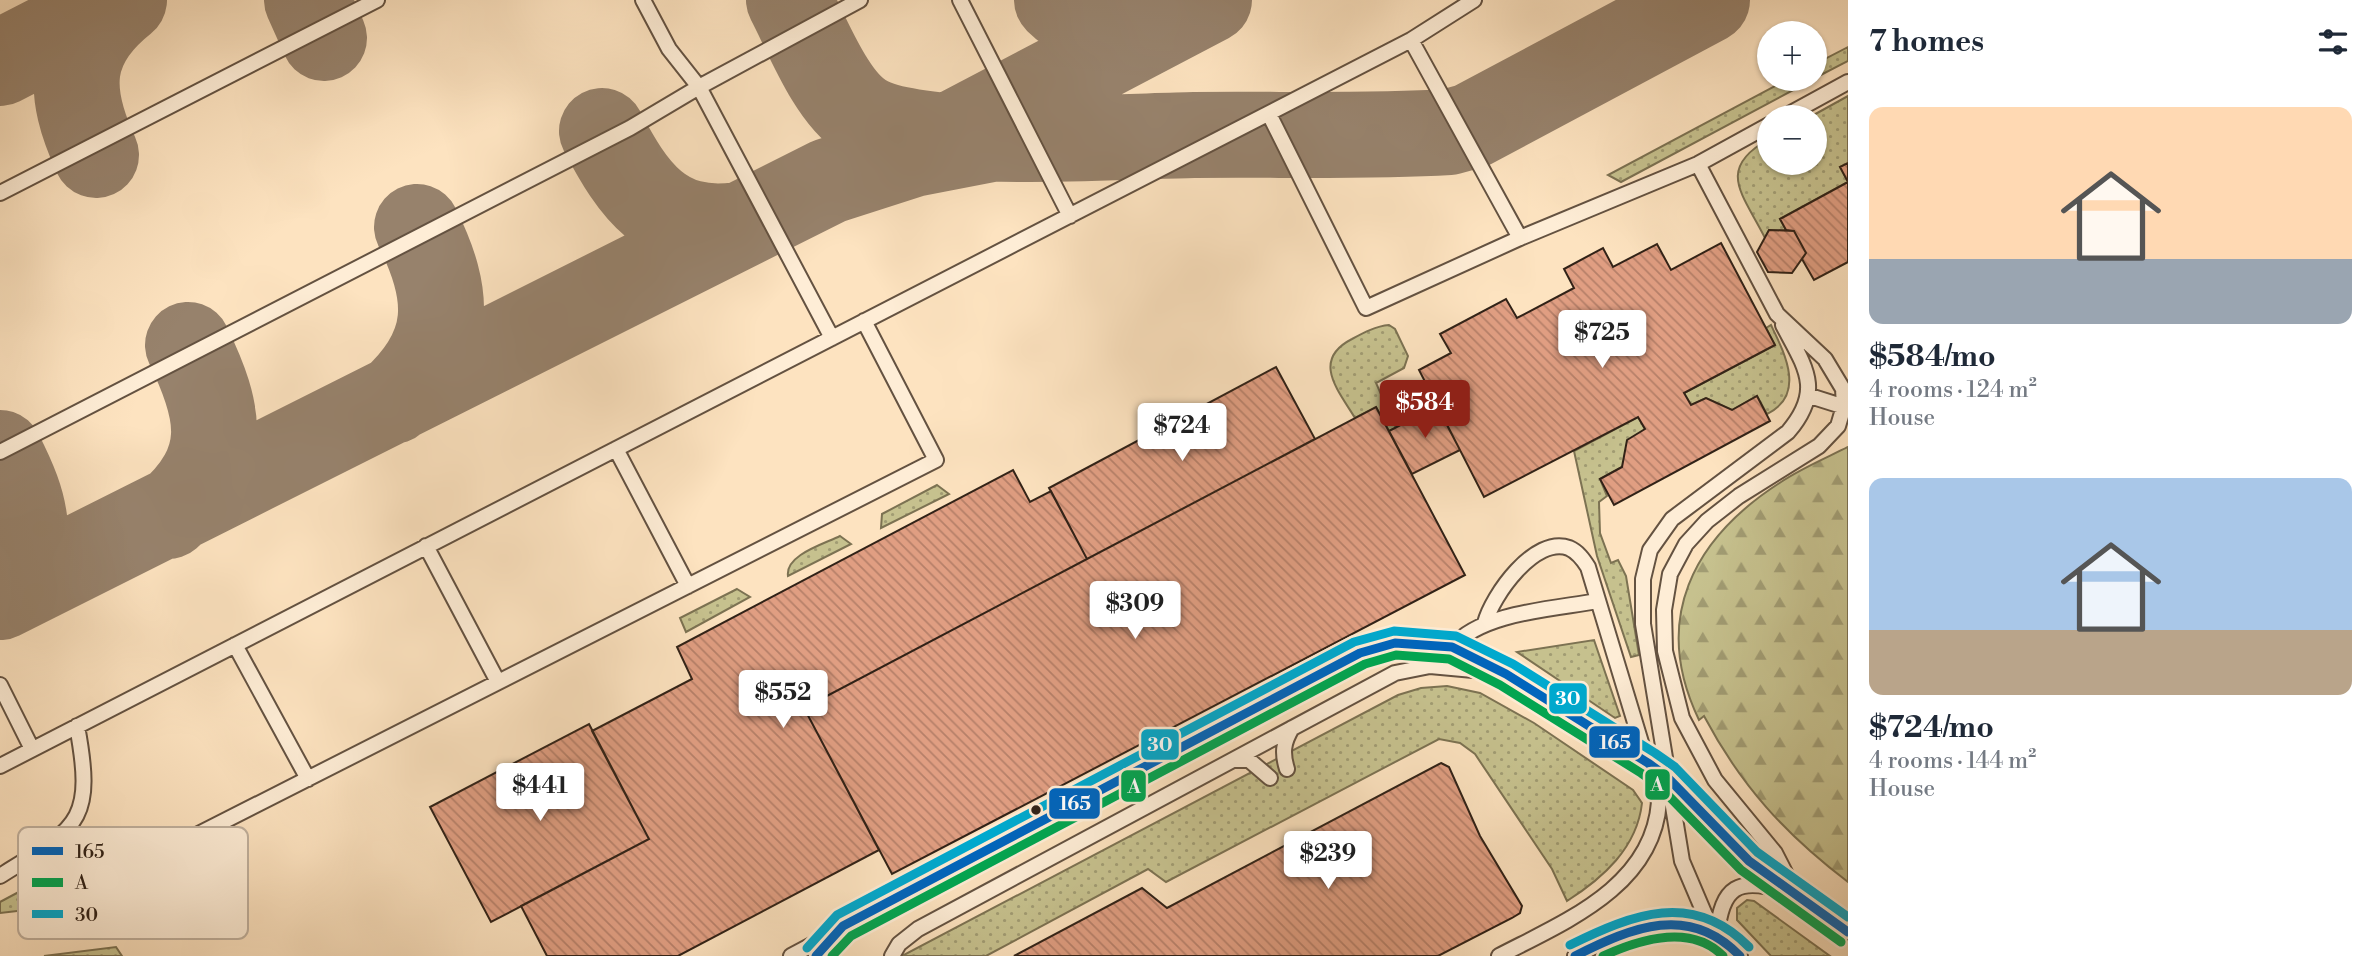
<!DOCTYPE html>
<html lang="en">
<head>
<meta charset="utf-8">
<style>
  :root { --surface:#fff; --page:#f6f6f7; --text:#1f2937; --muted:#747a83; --accent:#8f2418 }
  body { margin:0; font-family:"Libre Bodoni",serif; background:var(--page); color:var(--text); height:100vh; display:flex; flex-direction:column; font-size:26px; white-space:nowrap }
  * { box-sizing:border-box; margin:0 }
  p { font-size:23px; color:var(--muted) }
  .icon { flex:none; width:38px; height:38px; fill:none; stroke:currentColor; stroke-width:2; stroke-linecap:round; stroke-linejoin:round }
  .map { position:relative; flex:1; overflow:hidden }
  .sheet { display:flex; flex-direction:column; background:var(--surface); width:525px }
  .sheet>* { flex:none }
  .fabs { position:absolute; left:1757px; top:21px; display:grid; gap:14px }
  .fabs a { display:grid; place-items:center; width:70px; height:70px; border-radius:50%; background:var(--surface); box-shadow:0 2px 5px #0004; font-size:35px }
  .price { position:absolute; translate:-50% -60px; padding:0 16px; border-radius:7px; background:#fff; color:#222; font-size:23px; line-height:46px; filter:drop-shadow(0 2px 4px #0008) }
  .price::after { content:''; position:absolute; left:50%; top:42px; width:21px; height:16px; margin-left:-10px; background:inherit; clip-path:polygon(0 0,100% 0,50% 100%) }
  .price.selected { background:var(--accent); color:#fff }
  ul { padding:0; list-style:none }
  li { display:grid; align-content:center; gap:14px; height:371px; padding:0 21px }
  li span { display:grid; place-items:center; height:217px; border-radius:14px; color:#555 }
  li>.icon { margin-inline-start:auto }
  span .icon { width:126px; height:126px; fill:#fffc; stroke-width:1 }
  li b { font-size:30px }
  h2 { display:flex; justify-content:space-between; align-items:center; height:84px; padding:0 21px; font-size:30px }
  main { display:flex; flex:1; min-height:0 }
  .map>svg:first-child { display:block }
  .grass { fill:url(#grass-dots); stroke:#7c7252; stroke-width:2 }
  .forest { fill:url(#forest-firs); stroke:#7c7252; stroke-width:2 }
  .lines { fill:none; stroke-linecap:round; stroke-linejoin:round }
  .taxiway { stroke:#97826c; stroke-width:86 }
  .building { fill:url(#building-back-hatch); stroke:#312217; stroke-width:2 }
  .lane-casing { stroke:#645241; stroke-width:18 }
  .lane { stroke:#feedd6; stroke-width:14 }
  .bus-1-casing { stroke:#feedd6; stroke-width:14 }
  .bus-2-casing { stroke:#feedd6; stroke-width:14 }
  .bus-3-casing { stroke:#feedd6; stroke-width:14 }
  .bus-1 { stroke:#0065bd; stroke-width:9 }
  .bus-2 { stroke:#00a651; stroke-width:9 }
  .bus-3 { stroke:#00a9ce; stroke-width:9 }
  .bus-dot { fill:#312217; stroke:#feedd6; stroke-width:2.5 }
  .key { fill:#feedd6; stroke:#c0b09d; stroke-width:2 }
  .key-label { font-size:19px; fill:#312217 }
  .line-badge { stroke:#feedd6; stroke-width:2.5 }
  .badge-label { font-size:19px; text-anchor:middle; font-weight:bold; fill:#fff }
</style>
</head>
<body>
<main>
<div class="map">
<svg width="1848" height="956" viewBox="0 0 1848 956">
  <defs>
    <pattern id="grass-dots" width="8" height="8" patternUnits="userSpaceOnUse" patternTransform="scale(1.75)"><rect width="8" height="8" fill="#c6c18e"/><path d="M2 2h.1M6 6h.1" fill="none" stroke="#a19c73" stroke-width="1.8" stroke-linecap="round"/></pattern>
    <pattern id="forest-firs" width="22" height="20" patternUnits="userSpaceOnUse" patternTransform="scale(1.75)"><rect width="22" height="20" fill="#c6c18e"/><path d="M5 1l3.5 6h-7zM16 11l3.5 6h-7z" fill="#a19c73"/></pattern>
    <pattern id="building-back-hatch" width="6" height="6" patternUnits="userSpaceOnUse" patternTransform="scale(1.75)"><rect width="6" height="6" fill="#e09e82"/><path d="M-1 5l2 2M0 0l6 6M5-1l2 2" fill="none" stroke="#b68069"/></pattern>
  </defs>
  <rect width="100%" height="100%" fill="#fde3c0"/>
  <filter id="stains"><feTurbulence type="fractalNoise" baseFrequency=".00286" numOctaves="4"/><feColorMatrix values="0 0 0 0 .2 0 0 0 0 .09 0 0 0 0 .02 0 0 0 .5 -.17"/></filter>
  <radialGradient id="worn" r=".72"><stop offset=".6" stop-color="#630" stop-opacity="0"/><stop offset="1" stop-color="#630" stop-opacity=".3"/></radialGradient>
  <path class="grass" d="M1848,47V61L1815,78V64Z
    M1788,79H1814L1621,182L1608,175Z
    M1848,96V163L1840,167L1848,182L1780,219L1786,230H1769L1765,238C1743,194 1715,169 1769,139V163H1815V117H1810Z
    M1389,325L1395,329L1408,356L1404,368L1376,383L1396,428L1389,431L1376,407L1355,418C1338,390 1311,360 1352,339C1363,333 1376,326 1389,325Z
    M1771,325C1785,354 1806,395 1767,414L1757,396L1732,410L1706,398L1691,405L1684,393L1775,345L1766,328Z
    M1638,417L1645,429L1622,467L1600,479L1607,496L1599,502L1600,533L1611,563L1618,560L1626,576L1639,655L1631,657L1597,556L1574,451Z
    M937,485L949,494L881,528L882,514Z
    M840,536L851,544L788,576C785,555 824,544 840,536Z
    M737,589L750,597L686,632L680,618Z
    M1594,640L1620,716L1615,718L1517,652Z
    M1447,686L1480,693L1534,723L1633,790L1642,803C1637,848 1603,878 1567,901L1552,869L1475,754L1460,743L1439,739L1166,882L1148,869L986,956H902L1398,695L1421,688Z
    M58,871L95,902L0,913V902Z
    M1747,900L1754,901L1830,956H1771L1737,920V908Z
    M116,947L122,956H44Z"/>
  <path class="forest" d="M1848,447V882C1786,835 1741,786 1704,716L1699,720C1651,620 1692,539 1781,482C1802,468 1826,458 1848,447Z"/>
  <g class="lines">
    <path class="taxiway" d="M307,0L324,38
      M789,0C807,34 830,95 862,116C915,151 1124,136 1194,135C1279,134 1365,137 1449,132L1471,126L1707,0
      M1057,0C1089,31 1139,44 1174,12
      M0,63L122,0
      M602,131C633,190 663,235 738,225
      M957,132L1209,0
      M96,155C67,92 66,46 124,0
      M393,401C454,346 451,295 417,227
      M0,453C26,504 40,546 0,595
      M168,516C231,461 221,413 188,345
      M0,597L829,181L913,154L1001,137"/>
  </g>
  <path class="building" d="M1848,163V182L1840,167Z
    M1848,182V262L1814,280L1802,259L1806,253L1794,231L1786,230L1780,219Z
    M1769,230L1794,231L1806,253L1792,273L1768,272L1757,252Z
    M1721,243L1775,345L1684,393L1691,405L1706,398L1732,410L1757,396L1770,421L1614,505L1600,479L1622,467L1627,440L1645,429L1638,417L1484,497L1419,370L1451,353L1440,334L1506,299L1517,318L1574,288L1564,269L1603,248L1613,267L1657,244L1671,270Z
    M1276,367L1315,439L1087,559L1049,488Z
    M1437,406L1460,450L1412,474L1389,431Z
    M1376,407L1465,575L892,874L804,708Z
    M1013,470L1030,502L1051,491L1087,559L804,708L879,850L678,956H547L521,906L649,839L592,731L692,679L677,647Z
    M589,724L649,839L491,922L430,807Z
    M1441,763L1449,767L1480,836L1522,906L1520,913L1512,918L1438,956H1014L1142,888L1167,908Z"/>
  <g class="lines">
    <g class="lane-casing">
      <path id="lane" d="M960,0L1070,216
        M1411,40L1520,238
        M1269,114L1366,308L1520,238L1698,164L1769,125
        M1784,117L1848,82
        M1698,164L1777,314L1825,359L1843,389L1844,406L1838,426L1819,446L1739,496L1707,521L1686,544L1670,574L1664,610L1665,651L1682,718L1715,780L1775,853L1794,890
        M0,193L377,0
        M832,338L699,87L860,0
        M1810,396L1848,408
        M616,449L688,586
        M0,452L630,128L699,87L669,49L643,0
        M426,546L498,682
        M1485,623C1492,596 1535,535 1569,548C1578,552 1583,559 1588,567L1659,802C1653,887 1564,922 1499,956
        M235,645L308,779
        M1452,647C1482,612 1554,609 1598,601
        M0,685L32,749
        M1235,760H1249L1270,778
        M0,766L1411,40L1474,0
        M1287,769C1282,753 1283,743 1292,728
        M59,839L114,877L936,460L864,321
        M0,876C78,827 95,823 77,726
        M1717,934C1722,886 1738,877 1785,891
        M791,956L1360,653L1395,643L1452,647L1506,674L1648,763L1666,776L1749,861L1848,932
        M816,956L833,938
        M892,956L899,944L918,929L1395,673L1430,666L1495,672
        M1575,956C1632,927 1654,917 1717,934
        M1740,956L1717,934L1705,915L1682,861L1643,624V579L1650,550L1672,519L1788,432C1824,390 1805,367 1783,325"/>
    </g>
    <use href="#lane" class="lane"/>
    <g class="bus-1-casing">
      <path id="bus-1" d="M816,956L843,926L1360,653L1395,643L1452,647L1506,674L1648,763L1666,776L1749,861L1848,932
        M1575,956C1633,927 1689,903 1740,956"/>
    </g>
    <g class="bus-2-casing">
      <path id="bus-2" d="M832,956L851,936L1365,664L1396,655L1449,659L1500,685L1641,773L1658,785L1741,870L1841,942
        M1603,956C1640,939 1691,923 1723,956"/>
    </g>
    <g class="bus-3-casing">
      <path id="bus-3" d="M1570,945C1633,914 1693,890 1749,947
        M807,948L837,915L1354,642L1394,631L1456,636L1513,664L1655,753L1675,767L1757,852L1848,917"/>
    </g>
    <use href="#bus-1" class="bus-1"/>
    <use href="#bus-2" class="bus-2"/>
    <use href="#bus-3" class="bus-3"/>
  </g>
  <circle class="bus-dot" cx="1036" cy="810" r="6"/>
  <rect x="18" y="827" width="230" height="112" rx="10" class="key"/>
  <rect x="32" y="847" width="31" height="8" fill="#0065bd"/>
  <rect x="32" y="878" width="31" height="9" fill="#00a651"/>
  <rect x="32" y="910" width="31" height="8" fill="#00a9ce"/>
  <g class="key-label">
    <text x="75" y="858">165</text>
    <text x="75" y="889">A</text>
    <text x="75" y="921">30</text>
  </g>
  <g class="line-badge">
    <rect x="1548" y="682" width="40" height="33" rx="7" fill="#00a9ce"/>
    <rect x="1588" y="725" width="53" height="34" rx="7" fill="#0065bd"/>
    <rect x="1140" y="728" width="40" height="33" rx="7" fill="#00a9ce"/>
    <rect x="1644" y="768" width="27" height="33" rx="7" fill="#00a651"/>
    <rect x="1120" y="769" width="27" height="34" rx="7" fill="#00a651"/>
    <rect x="1048" y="787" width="53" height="33" rx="7" fill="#0065bd"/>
  </g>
  <g class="badge-label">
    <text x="1568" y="705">30</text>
    <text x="1615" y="749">165</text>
    <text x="1160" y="751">30</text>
    <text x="1657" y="791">A</text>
    <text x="1134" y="793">A</text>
    <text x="1075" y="810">165</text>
  </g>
  <rect width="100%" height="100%" filter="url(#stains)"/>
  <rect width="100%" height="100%" fill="url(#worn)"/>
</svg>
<div class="fabs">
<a>+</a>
<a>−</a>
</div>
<b class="price" style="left:1602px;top:370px">$725</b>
<b class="price selected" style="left:1425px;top:440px">$584</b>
<b class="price" style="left:1182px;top:463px">$724</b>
<b class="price" style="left:1135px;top:641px">$309</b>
<b class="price" style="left:783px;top:730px">$552</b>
<b class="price" style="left:540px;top:823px">$441</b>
<b class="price" style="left:1328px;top:891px">$239</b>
</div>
<section class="sheet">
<h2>7 homes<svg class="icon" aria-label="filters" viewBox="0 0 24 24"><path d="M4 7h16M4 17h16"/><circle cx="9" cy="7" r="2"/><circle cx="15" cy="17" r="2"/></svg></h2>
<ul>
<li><span style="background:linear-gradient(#ffd9b3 70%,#9aa5b1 0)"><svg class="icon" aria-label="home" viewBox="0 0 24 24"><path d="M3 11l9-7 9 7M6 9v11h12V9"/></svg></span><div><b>$584/mo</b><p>4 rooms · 124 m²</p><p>House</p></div></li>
<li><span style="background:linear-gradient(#a9c7e8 70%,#b9a48a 0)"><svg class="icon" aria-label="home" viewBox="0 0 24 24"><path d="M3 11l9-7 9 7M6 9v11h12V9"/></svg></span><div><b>$724/mo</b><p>4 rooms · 144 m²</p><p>House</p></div></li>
</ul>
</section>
</main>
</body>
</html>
